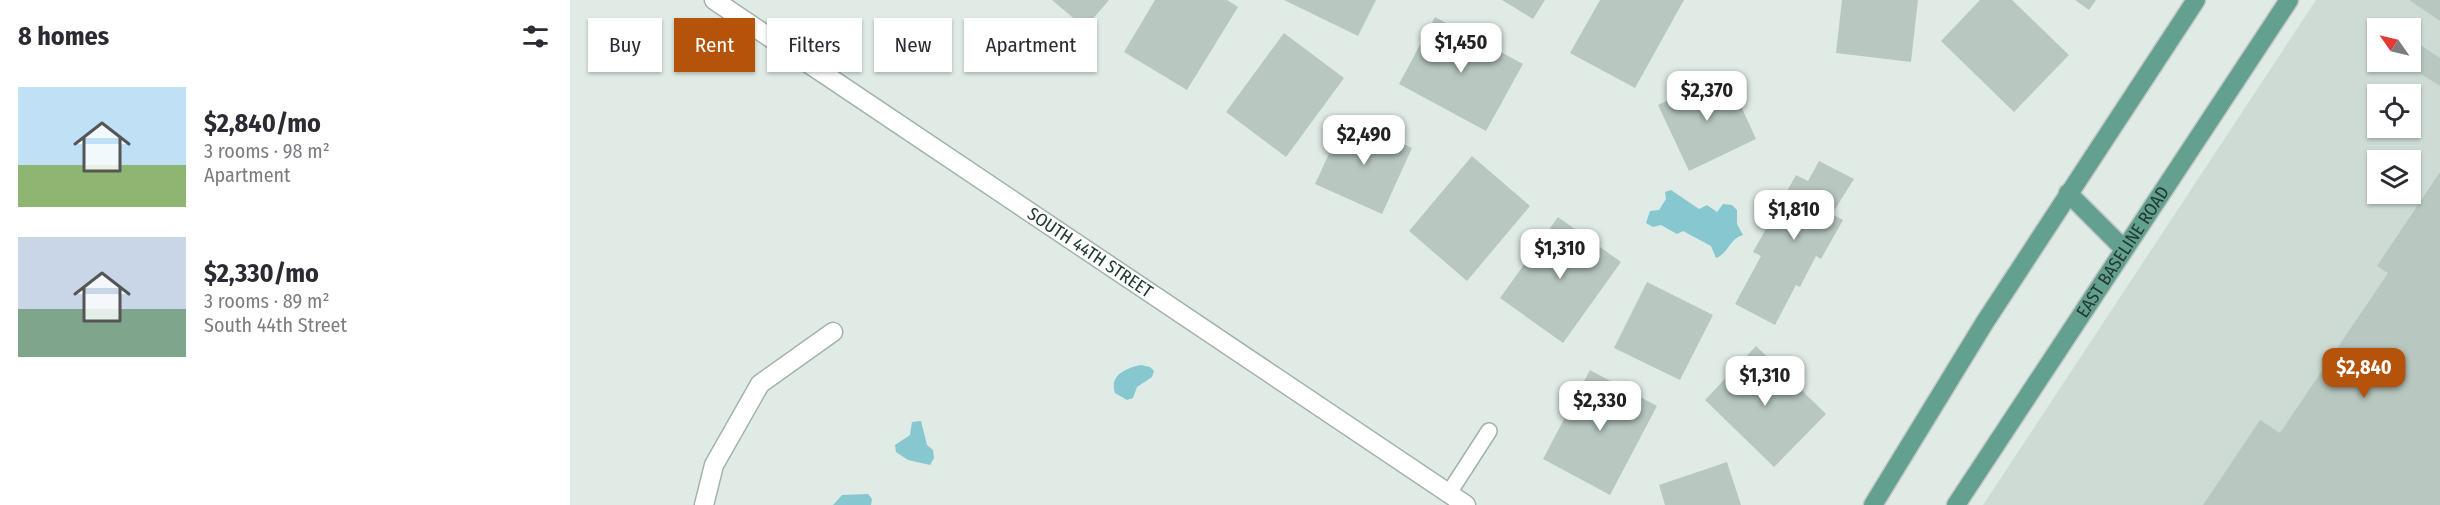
<!DOCTYPE html>
<html lang="en">
<head>
<meta charset="utf-8">
<style>
  :root { --surface:#fff; --page:#f2f2f3; --text:#2b2b33; --muted:#7c7c81; --accent:#b45309 }
  body { margin:0; font-family:"Fira Sans Condensed",sans-serif; background:var(--page); color:var(--text); height:100vh; display:flex; flex-direction:column; font-size:22px; white-space:nowrap }
  * { box-sizing:border-box; margin:0 }
  p { font-size:20px; color:var(--muted) }
  .icon { flex:none; width:33px; height:33px; fill:none; stroke:currentColor; stroke-width:2; stroke-linecap:round; stroke-linejoin:round }
  .map { position:relative; flex:1; overflow:hidden }
  .side { display:flex; flex-direction:column; background:var(--surface); width:570px }
  .side>* { flex:none }
  .top-card { position:absolute; left:18px; top:18px; width:570px; height:54px; display:flex; gap:12px }
  .needle { width:39px; rotate:304deg }
  .buttons { position:absolute; left:1797px; top:18px; display:grid; gap:12px }
  .buttons a { display:grid; place-items:center; width:54px; height:54px; border-radius:0px; background:var(--surface); box-shadow:0 2px 4px #0004; font-size:30px }
  .price { position:absolute; translate:-50% -51px; padding:0 14px; border-radius:12px; background:#fff; color:#222; font-size:20px; line-height:39px; filter:drop-shadow(0 2px 3px #0008) }
  .price::after { content:''; position:absolute; left:50%; top:36px; width:18px; height:14px; margin-left:-9px; background:inherit; clip-path:polygon(0 0,100% 0,50% 100%) }
  .price.selected { background:var(--accent); color:#fff }
  ul { padding:0; list-style:none }
  li { display:flex; align-items:center; gap:18px; height:150px; padding:0 18px }
  li span { display:grid; place-items:center; flex:none; width:168px; height:120px; border-radius:0px; color:#555 }
  li>.icon { margin-inline-start:auto }
  span .icon { width:72px; height:72px; fill:#fffc; stroke-width:1 }
  li b { font-size:26px }
  h2 { display:flex; justify-content:space-between; align-items:center; height:72px; padding:0 18px; font-size:26px }
  .tag { padding:0 21px; border-radius:0px; background:var(--surface); box-shadow:0 2px 4px #0004; font-size:21px; line-height:54px }
  .tag.selected { background:var(--accent); color:#fff }
  main { display:flex; flex:1; min-height:0 }
  .map>svg:first-child { display:block }
  .built { fill:#cedbd4; fill-rule:evenodd }
  .water { fill:#87c7d0 }
  .building { fill:#b8c8c1 }
  .lines { fill:none; stroke-linecap:round; stroke-linejoin:round }
  .service-casing { stroke:#a3b3ac; stroke-width:18 }
  .minor-casing { stroke:#a3b3ac; stroke-width:21 }
  .tertiary-casing { stroke:#a3b3ac; stroke-width:21 }
  .primary-casing { stroke:#c1c8c6; stroke-width:21 }
  .service { stroke:#fff; stroke-width:15 }
  .minor { stroke:#fff; stroke-width:18 }
  .tertiary { stroke:#fff; stroke-width:18 }
  .primary { stroke:#64a08f; stroke-width:18 }
  .labels { text-anchor:middle; dominant-baseline:central; stroke-width:6; stroke-linejoin:round; paint-order:stroke }
  .street-label { font-size:18px; fill:#213b33; stroke:#f0f7f4 }
</style>
</head>
<body>
<main>
<section class="side">
<h2>8 homes<svg class="icon" aria-label="filters" viewBox="0 0 24 24"><path d="M4 7h16M4 17h16"/><circle cx="9" cy="7" r="2"/><circle cx="15" cy="17" r="2"/></svg></h2>
<ul>
<li><span style="background:linear-gradient(#bfe0f5 65%,#8fb573 0)"><svg class="icon" aria-label="home" viewBox="0 0 24 24"><path d="M3 11l9-7 9 7M6 9v11h12V9"/></svg></span><div><b>$2,840/mo</b><p>3 rooms · 98 m²</p><p>Apartment</p></div></li>
<li><span style="background:linear-gradient(#c9d6e8 60%,#7fa58c 0)"><svg class="icon" aria-label="home" viewBox="0 0 24 24"><path d="M3 11l9-7 9 7M6 9v11h12V9"/></svg></span><div><b>$2,330/mo</b><p>3 rooms · 89 m²</p><p>South 44th Street</p></div></li>
</ul>
</section>
<div class="map">
<svg width="1870" height="505" viewBox="0 0 1870 505">
  <rect width="100%" height="100%" fill="#e0ebe5"/>
  <path class="built" d="M1746,0H1870V505H1413ZM1808,28H1840V62H1808ZM1808,94H1840V128H1808ZM1808,160H1840V194H1808Z"/>
  <path class="water" d="M1101,190L1129,209L1137,205L1147,212L1153,204L1162,205L1167,210V224L1173,235C1160,238 1158,254 1146,258L1141,246L1113,231L1107,234L1091,225L1083,227L1076,223L1080,211L1089,210L1096,199L1095,192Z
    M571,365L580,367L584,371L582,377L567,387L563,398L557,400L545,393C539,375 556,368 571,365Z
    M351,421L357,445L363,450L364,458L360,465L338,460L326,452L325,445L340,435L342,422Z
    M298,494L302,499L301,505H263L272,495Z"/>
  <path class="building" d="M482,0H539L515,28Z
    M585,0H657L668,7L617,90L554,52Z
    M714,0H806L788,36Z
    M932,0H975L963,19Z
    M1030,0H1114L1065,88L1000,53Z
    M1272,0H1348L1341,62L1266,53Z
    M1410,0H1442L1499,55L1444,112L1371,41Z
    M1505,0H1526L1519,10Z
    M1839,0H1870V21Z
    M865,17L953,64L916,131L829,84Z
    M714,33L774,78L716,157L656,112Z
    M1840,38L1870,58V86L1832,62H1840Z
    M1156,73L1186,139L1119,171L1088,105Z
    M776,117L842,148L812,214L745,184Z
    M902,156L960,206L897,281L839,231Z
    M1249,161L1284,179L1262,214L1273,220L1251,259L1246,256L1230,287L1226,285L1205,325L1165,304L1191,256L1183,252L1226,175L1238,181Z
    M1870,172V505H1633L1690,420L1710,433L1818,273L1807,266Z
    M988,217L1051,262L993,343L930,298Z
    M1077,282L1143,315L1110,380L1044,348Z
    M1186,346L1256,414L1204,467L1135,400Z
    M1020,370L1087,406L1040,495L973,459Z
    M1157,462L1171,505H1095L1089,485Z"/>
  <g class="lines">
    <g class="service-casing">
      <path id="service" d="M879,493L919,431"/>
    </g>
    <g class="minor-casing">
      <path id="minor" d="M134,505L144,465L190,384L263,332"/>
    </g>
    <g class="tertiary-casing">
      <g id="tertiary">
        <path id="s1" d="M144,0L896,505"/>
      </g>
    </g>
    <g class="primary-casing">
      <g id="primary">
        <path d="M1498,193L1554,249"/>
        <path d="M1303,505L1415,322L1626,0"/>
        <path id="s2" d="M1386,505L1719,0"/>
      </g>
    </g>
    <use href="#service" class="service"/>
    <use href="#minor" class="minor"/>
    <use href="#tertiary" class="tertiary"/>
    <use href="#primary" class="primary"/>
  </g>
  <g class="labels">
    <g class="street-label">
      <text stroke="none"><textPath href="#s1" startOffset="453">SOUTH 44TH STREET</textPath></text>
      <text stroke="none"><textPath href="#s2" startOffset="303">EAST BASELINE ROAD</textPath></text>
    </g>
  </g>
</svg>
<div class="buttons">
<a><svg class="needle" viewBox="-14 -14 28 28"><path d="M0-13l5 13h-10z" fill="#e53935"/><path d="M0 13l5-13h-10z" fill="#7c7c81"/></svg></a>
<a><svg class="icon" aria-label="locate" viewBox="0 0 24 24"><circle cx="12" cy="12" r="6"/><path d="M12 2v4M12 18v4M2 12h4M18 12h4"/></svg></a>
<a><svg class="icon" aria-label="layers" viewBox="0 0 24 24"><path d="M12 4l9 5-9 5-9-5zM3 14l9 5 9-5"/></svg></a>
</div>
<b class="price" style="left:891px;top:74px">$1,450</b>
<b class="price" style="left:1137px;top:122px">$2,370</b>
<b class="price" style="left:794px;top:166px">$2,490</b>
<b class="price" style="left:1224px;top:241px">$1,810</b>
<b class="price" style="left:990px;top:280px">$1,310</b>
<b class="price selected" style="left:1794px;top:399px">$2,840</b>
<b class="price" style="left:1195px;top:407px">$1,310</b>
<b class="price" style="left:1030px;top:432px">$2,330</b>
<div class="top-card">
<a class="tag">Buy</a>
<a class="tag selected">Rent</a>
<a class="tag">Filters</a>
<a class="tag">New</a>
<a class="tag">Apartment</a>
</div>
</div>
</main>
</body>
</html>
